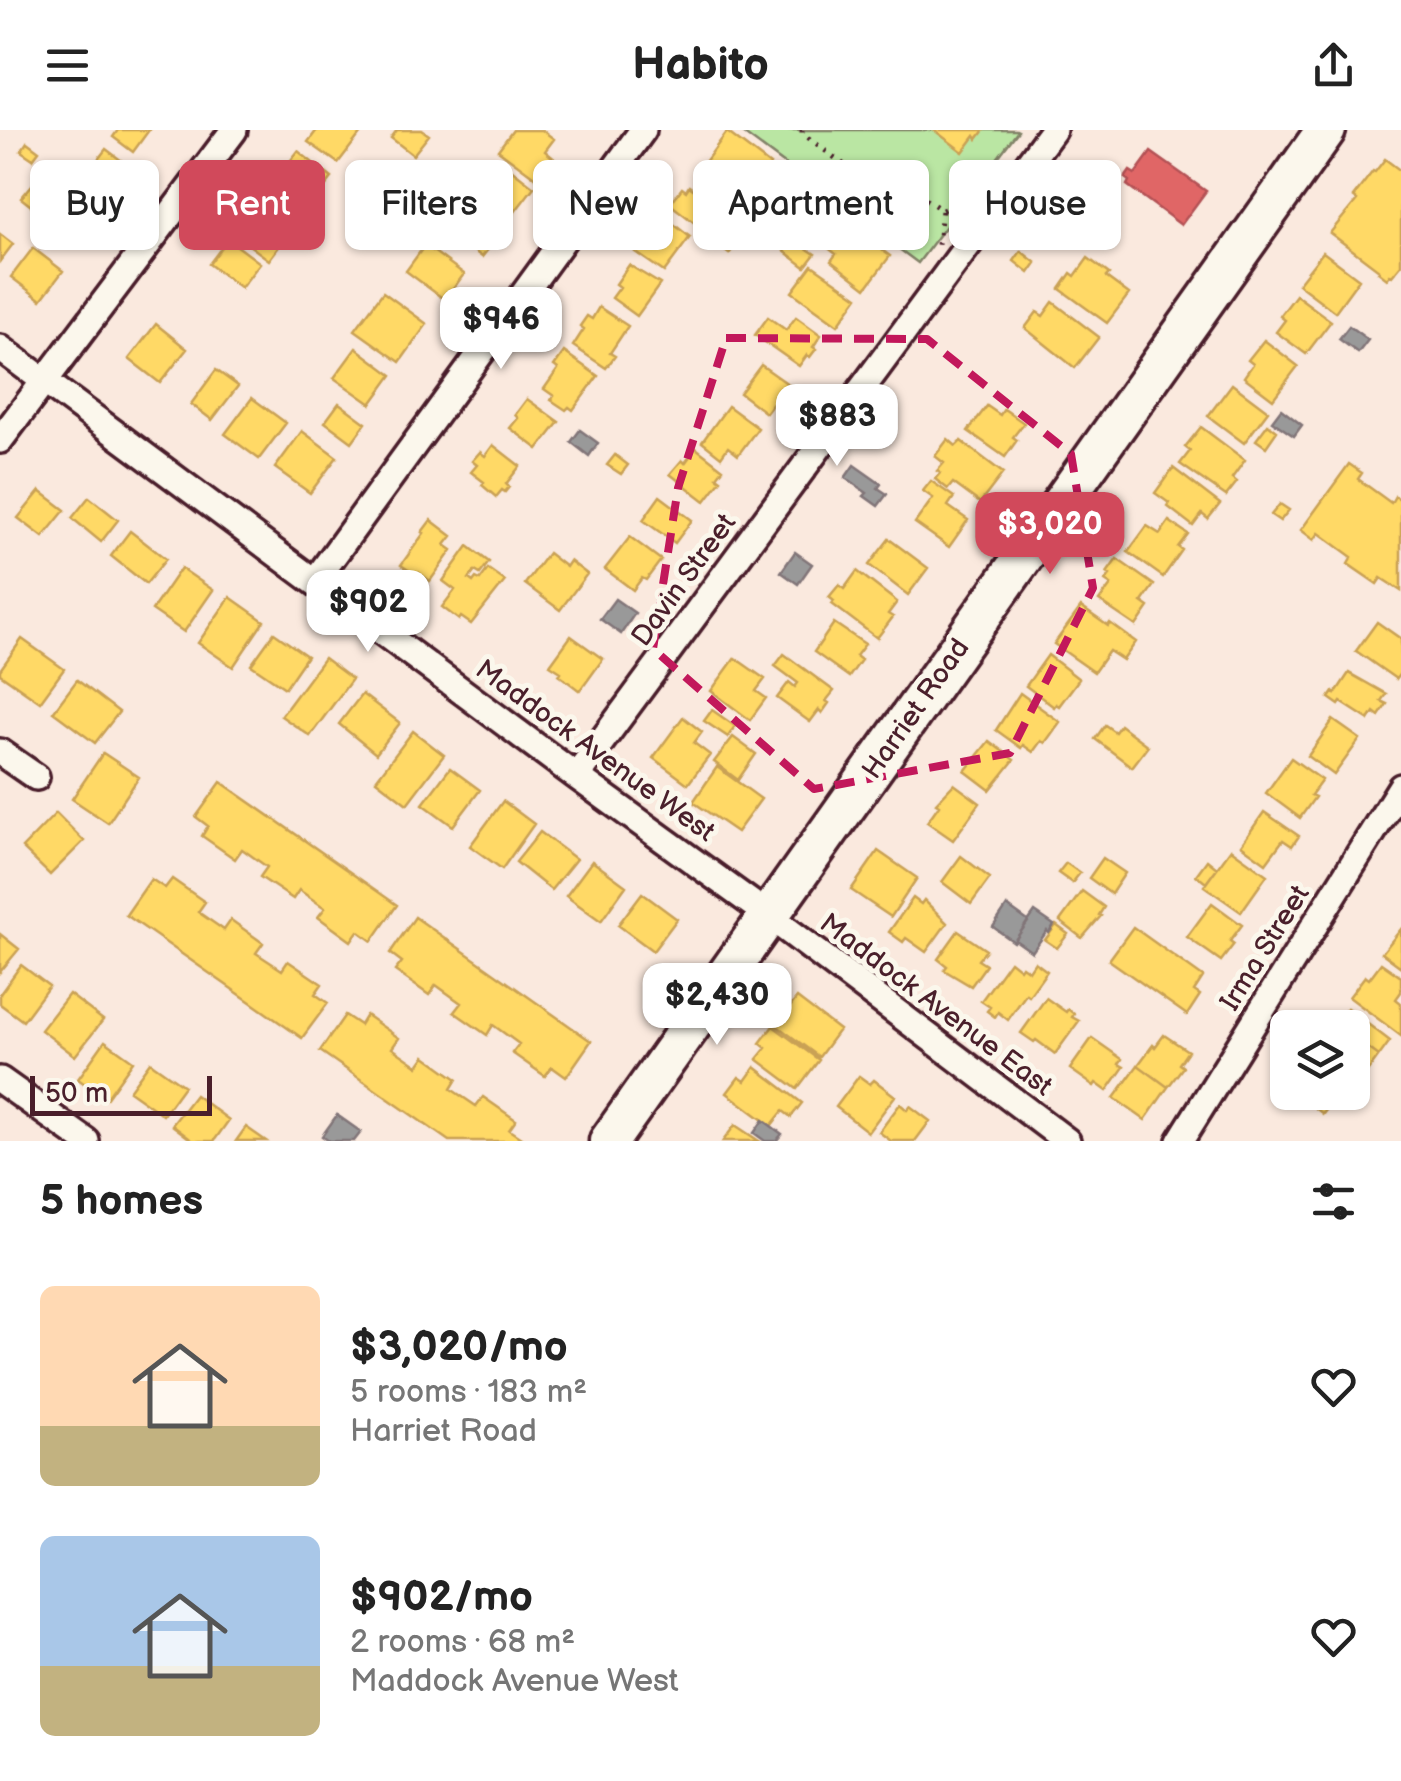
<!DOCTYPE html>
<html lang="en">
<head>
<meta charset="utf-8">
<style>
  :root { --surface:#fff; --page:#f2f2f2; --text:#222; --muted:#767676; --accent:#d1495b }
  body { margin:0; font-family:"Balsamiq Sans",sans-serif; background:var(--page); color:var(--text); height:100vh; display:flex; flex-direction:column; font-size:38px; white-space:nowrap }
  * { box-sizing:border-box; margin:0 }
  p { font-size:32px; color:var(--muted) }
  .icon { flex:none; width:55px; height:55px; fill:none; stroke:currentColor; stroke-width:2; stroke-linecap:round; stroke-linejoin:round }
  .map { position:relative; height:1011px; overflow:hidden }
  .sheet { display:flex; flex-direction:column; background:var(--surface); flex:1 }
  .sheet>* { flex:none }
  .hud { position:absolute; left:30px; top:30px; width:1342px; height:90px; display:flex; gap:20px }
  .buttons { position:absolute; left:1270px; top:880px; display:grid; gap:20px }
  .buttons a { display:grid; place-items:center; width:100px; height:100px; border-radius:15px; background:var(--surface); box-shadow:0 2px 8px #0004; font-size:50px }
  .scale { position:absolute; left:30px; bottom:25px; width:182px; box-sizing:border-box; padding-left:10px; border:5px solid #4a1f2b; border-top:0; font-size:28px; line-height:35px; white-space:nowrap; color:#4a1f2b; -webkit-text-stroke:8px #fbf7ec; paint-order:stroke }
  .price { position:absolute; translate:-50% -85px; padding:0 22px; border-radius:20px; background:#fff; color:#222; font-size:32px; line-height:65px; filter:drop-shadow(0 2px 5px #0008) }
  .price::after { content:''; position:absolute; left:50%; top:60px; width:30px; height:22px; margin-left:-15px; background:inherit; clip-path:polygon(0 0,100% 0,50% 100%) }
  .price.on { background:var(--accent); color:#fff }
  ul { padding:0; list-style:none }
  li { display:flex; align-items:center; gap:30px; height:250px; padding:0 40px }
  li span { display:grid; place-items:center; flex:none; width:280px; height:200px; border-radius:15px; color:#555 }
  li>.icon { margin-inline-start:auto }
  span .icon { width:120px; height:120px; fill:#fffc; stroke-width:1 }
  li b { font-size:42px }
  h2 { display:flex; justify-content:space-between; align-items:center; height:120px; padding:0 40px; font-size:42px }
  .chip { padding:0 35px; border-radius:15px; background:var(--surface); box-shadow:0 2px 8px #0004; font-size:35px; line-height:90px }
  .chip.on { background:var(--accent); color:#fff }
  header { display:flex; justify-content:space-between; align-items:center; height:130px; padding:0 40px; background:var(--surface); font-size:45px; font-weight:700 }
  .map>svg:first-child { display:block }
  .green { fill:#bae6a3; stroke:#828267; stroke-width:2.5 }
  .homes { fill:#ffd966; stroke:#c9a154; stroke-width:2.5 }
  .shops { fill:#e06666; stroke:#b35154; stroke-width:2.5 }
  .industry { fill:#999; stroke:#817478; stroke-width:2.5 }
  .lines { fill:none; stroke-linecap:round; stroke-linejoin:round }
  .minor-casing { stroke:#4a1f2b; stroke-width:32 }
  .secondary-casing { stroke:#4a1f2b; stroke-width:45 }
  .path { stroke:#4a1f2b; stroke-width:5; stroke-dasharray:2.5 8; stroke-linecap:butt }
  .minor { stroke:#fbf7ec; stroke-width:25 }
  .secondary { stroke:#fbf7ec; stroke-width:38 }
  .marked { fill:none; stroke:#c2185b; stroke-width:8; stroke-dasharray:20 12; stroke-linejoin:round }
  .labels { text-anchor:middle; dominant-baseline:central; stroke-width:10; stroke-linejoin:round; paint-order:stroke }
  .street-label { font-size:28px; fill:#4a1f2b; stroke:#fbf7ec }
</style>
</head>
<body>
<header><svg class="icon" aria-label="menu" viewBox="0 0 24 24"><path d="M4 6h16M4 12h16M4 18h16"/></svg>Habito<svg class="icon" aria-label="share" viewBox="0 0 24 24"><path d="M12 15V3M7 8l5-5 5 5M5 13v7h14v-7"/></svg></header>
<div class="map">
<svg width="1401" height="1011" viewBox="0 0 1401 1011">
  <rect width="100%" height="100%" fill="#fae9de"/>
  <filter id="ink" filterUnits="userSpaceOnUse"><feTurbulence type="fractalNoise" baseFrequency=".01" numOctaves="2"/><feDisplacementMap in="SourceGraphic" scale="20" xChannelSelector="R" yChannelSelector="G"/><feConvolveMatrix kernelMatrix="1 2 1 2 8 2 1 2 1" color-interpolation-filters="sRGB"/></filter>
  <g filter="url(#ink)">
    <path class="green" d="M739,0H1016L1018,1L918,133Z"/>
    <path class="homes" d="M118,0H149L133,22L113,7Z
      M317,0H357L361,3L338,33L308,12Z
      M397,0H422L429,5L413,25L391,8Z
      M513,0H542L554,9L545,21L557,31L541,52L498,20Z
      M934,0H984L977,9L975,6L963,22Z
      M727,2L770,35L748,65L705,32Z
      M27,12L39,21L33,29L21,21Z
      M106,19L130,37L107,69L82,50Z
      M298,21L332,48L304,83L270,57Z
      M497,28L534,57L514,83L477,54Z
      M1385,29L1401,41V135L1392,146L1390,145L1387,149L1378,142L1379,140L1330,103L1357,70L1353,67L1373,41L1375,42Z
      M43,42L61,57L40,83L21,68Z
      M703,45L739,72L713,107L670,74L682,58L686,61L689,56L693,59Z
      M262,71L295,95L269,130L237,106Z
      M460,72L501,103L482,127L441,96Z
      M662,85L690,107L664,142L635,122Z
      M840,89L890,126L866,158L831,131L836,124L822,113Z
      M725,103L738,112L729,124L717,115Z
      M0,104L13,114L0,131Z
      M228,109L260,133L241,158L209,134Z
      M793,109L815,124L805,137L784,121Z
      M425,115L464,144L445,170L406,141Z
      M33,118L63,141L41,170L11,147Z
      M1021,121L1036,133L1029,143L1014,131Z
      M1323,122L1359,149L1335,182L1298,154Z
      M1088,128L1109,144L1106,147L1129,164L1107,193L1060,159L1071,143L1075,146Z
      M629,135L660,154L637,186L612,168L620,157L616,154Z
      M812,135L858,167L838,195L792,162Z
      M383,162L427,194L400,232L355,200Z
      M1296,165L1331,191L1306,224L1276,202L1285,190L1280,186Z
      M1053,172L1099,207L1075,238L1025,198L1037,182L1043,186Z
      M599,177L628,196L610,223L615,226L606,238L573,216L584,199L580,196L587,186L592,189Z
      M768,187L786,200L796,187L821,205L813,217L816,219L810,227L807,225L799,236L755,205Z
      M156,194L187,219L160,253L129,229Z
      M1264,210L1298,236L1273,269L1244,247L1253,234L1248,230Z
      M356,218L392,245L371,274L334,248Z
      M564,222L598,246L573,280L569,277L566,280L551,270L554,266L544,259L558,239L554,236Z
      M761,235L788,254L780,264L784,267L778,275L774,272L766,283L740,263Z
      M216,240L238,256L212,290L191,274Z
      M1232,254L1268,281L1244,313L1208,286Z
      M252,268L286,293L259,329L225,304Z
      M527,269L559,292L538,319L510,298L518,288L515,285Z
      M339,273L366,293L352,312L325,292Z
      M728,276L758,298L738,325L728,317L721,327L702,312Z
      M987,276L1000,285L1004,279L1024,293L1013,307L1017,310L1005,327L968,301Z
      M1268,294L1277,301L1266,317L1256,310Z
      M1201,297L1245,330L1232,348L1237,352L1226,366L1180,334L1190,321L1185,317Z
      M302,301L337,327L310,363L275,338Z
      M948,309L956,316L961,311L1003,343L980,373L953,353L948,359L935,349L940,343L937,341L944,333L935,326Z
      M493,315L520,336L506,354L509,357L505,362L502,360L496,367L482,355L484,352L471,342L477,335L472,331L480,322L485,326Z
      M696,318L723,339L717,347L721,350L705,371L670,344L682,330L685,333Z
      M615,325L628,335L621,344L607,335Z
      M1349,334L1362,343L1358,349L1391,373L1395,366L1401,370V461L1381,448L1377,454L1348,434L1352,427L1319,403L1314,410L1301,400Z
      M1173,338L1220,374L1208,389L1202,384L1193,396L1167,376L1169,373L1155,363Z
      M931,351L954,367L948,376L968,390L949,417L915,393L933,368L923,361Z
      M40,361L65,380L43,407L18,388Z
      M660,366L692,390L675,413L643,390Z
      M89,367L118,390L101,412L72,388Z
      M1280,374L1289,380L1280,391L1271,385Z
      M431,390L452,406L445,415L452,420L430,451L419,443L417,446L401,435L424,403L422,402Z
      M1169,391L1188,404L1178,417L1182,420L1163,447L1128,422L1147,396L1160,404Z
      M130,401L166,429L146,454L111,426Z
      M630,407L661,430L646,450L642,448L633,460L605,439Z
      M889,409L928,438L908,465L869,435Z
      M468,416L489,432L480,444L475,441L469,449L473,452L476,448L480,450L488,439L505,451L471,494L461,487L459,490L442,477L455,460L443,451Z
      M548,423L566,437L570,431L587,444L560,480L525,454Z
      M1117,429L1154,455L1142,472L1149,477L1136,496L1099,471L1111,455L1105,451L1110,445L1107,443Z
      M181,438L213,460L184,502L152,480Z
      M857,441L897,472L888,484L893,487L877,508L832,474L834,471L829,467L839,455L844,459Z
      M230,467L264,491L233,537L198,513Z
      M1081,477L1108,496L1110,493L1136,512L1123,530L1109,521L1094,542L1054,514Z
      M1377,492L1401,509V542L1396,549L1356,521Z
      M834,493L865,514L856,526L861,530L849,547L814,522Z
      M274,503L307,526L285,558L251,535Z
      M571,506L603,529L580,561L559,545L561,542L550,535Z
      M22,509L64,539L40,572L0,544V540Z
      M784,524L834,561L826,571L829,573L822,583L819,580L810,592L777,568L789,552L795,557L798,553L775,536Z
      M1048,525L1079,549L1059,576L1056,574L1054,577L1026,556Z
      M324,528L352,549L310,606L281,586Z
      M735,528L765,549L756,561L766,568L750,590L711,561Z
      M1349,543L1386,564L1381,571L1387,574L1379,586L1374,582L1369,590L1341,572L1339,575L1329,568L1333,562L1335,564Z
      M77,550L119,582L95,613L53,582Z
      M1020,563L1060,592L1045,613L1041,611L1033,622L1023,615L1021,618L996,600Z
      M362,564L400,593L376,624L339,594Z
      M712,580L735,596L728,607L704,591Z
      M683,587L702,602L694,613L710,625L688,654L653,628Z
      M1333,590L1360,609L1334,645L1308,626Z
      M1105,595L1115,602L1120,595L1148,616L1132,637L1095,609Z
      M413,601L444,625L407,674L376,650Z
      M733,607L756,624L738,650L714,632Z
      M989,611L1014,630L990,660L965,641Z
      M103,623L139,647L108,693L72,669Z
      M1291,628L1322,650L1311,665L1315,667L1300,688L1266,663Z
      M717,637L761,669L737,702L693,672Z
      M450,638L480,660L453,696L423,674Z
      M221,652L397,775L372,811L358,801L351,811L318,787L325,778L299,760L293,769L260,747L267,737L242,719L235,729L202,706L208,696L196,687Z
      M954,654L980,673L953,710L927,692L939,675L936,673Z
      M503,671L534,694L502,739L470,716Z
      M1264,682L1299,706L1292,716L1283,710L1266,733L1241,715Z
      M56,683L84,711L50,745L22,718Z
      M540,702L576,729L551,760L516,732Z
      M1231,719L1267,745L1241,782L1204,756Z
      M878,721L917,748L891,787L851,760Z
      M961,726L990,748L971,774L942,752Z
      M1103,728L1125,743L1111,764L1089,748Z
      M1207,730L1217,738L1206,753L1196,745Z
      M592,731L626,756L601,791L566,766Z
      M1066,733L1080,743L1072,753L1058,743Z
      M151,749L165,758L172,749L205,772L198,782L224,800L231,790L263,813L256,823L282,840L288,831L322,854L315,864L328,873L302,908L126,785Z
      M1082,761L1104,777L1099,785L1101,786L1082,808L1060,791Z
      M642,763L677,789L653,821L618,795Z
      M913,768L921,774L924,770L947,793L926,822L906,808L903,812L889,802Z
      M1212,773L1242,795L1230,811L1234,814L1221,831L1187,807Z
      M415,787L591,911L566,947L552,937L545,946L512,923L519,914L493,895L487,905L454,882L461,873L436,855L429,865L395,841L402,832L390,823Z
      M1056,795L1068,804L1057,818L1045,810Z
      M1133,797L1203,847L1194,861L1200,865L1187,885L1109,830Z
      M1401,799V837L1382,823Z
      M958,801L986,820L978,830L986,835L971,856L944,840L947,836L938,829Z
      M0,804L19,819L0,842Z
      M1010,831L1020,839L1022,836L1029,841L1035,832L1047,841L1029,866L1026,864L1008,890L998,882L995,887L987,881L990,877L981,871Z
      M1381,833L1401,847V862L1396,869L1401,873V906L1349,867L1365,846L1369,849Z
      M21,835L49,856L23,891L0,874V864Z
      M69,864L103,890L75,926L41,900Z
      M797,868L839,900L819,927L776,895Z
      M1046,868L1066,882L1068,879L1074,884L1072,887L1079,891L1055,924L1036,910L1034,912L1021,903Z
      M1347,878L1390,911L1379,926L1352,906V898H1341L1336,893Z
      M345,885L360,895L366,885L399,908L392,918L418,936L425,926L457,949L451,959L476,976L483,967L516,990L509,1000L521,1008L520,1011H449L320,921Z
      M773,896L819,930L797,959L757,929L766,918L760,913Z
      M1164,905L1188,921L1179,934L1183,937L1168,957L1138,935L1153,915L1155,917Z
      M1352,906L1379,926L1368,941L1352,929Z
      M1092,908L1122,929L1119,934L1124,937L1107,961L1096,953L1094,956L1070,939Z
      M105,911L133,931L106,969L78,949Z
      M150,932L184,956L163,985L129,961Z
      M1138,935L1168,957L1145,990L1114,968Z
      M755,937L802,973L791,987L783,981L771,996L727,963L739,947L745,951Z
      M859,946L870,954L874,950L895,966L868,1002L836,977Z
      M1295,962H1340L1323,984Z
      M195,965L229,990L214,1011H193L172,995Z
      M900,974L907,980L910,976L930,991L915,1011H891L879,1002Z
      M735,995L759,1011H723Z
      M246,997L266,1011H236Z"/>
    <path class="shops" d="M1151,22L1206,61L1181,95L1127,55L1129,51L1125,48L1130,41L1135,44Z"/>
    <path class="industry" d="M1349,196L1368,210L1358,223L1339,209Z
      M1281,279L1302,295L1294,306L1272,291Z
      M580,300L598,313L589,326L571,312Z
      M854,335L881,354L878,358L887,364L878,376L864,366L867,363L845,348Z
      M795,422L812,434L798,454L781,442Z
      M615,469L635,483L621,504L600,489Z
      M1007,776L1028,791L1014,812L993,797Z
      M1035,782L1054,795L1049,803L1047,801L1032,822L1015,810Z
      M337,985L361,1002L354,1011H329L322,1006Z
      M763,990L782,1004L776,1011H765L754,1003Z"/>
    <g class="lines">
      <g class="minor-casing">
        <path id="minor" d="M0,218L576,646L769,786L1067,1011
          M0,310L234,0
          M315,451L643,0
          M0,622L36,647
          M576,646L1053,0
          M0,950L86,1011
          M1180,1011L1401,657"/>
      </g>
      <g class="secondary-casing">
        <path id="secondary" d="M609,1011L1326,0"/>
      </g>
      <path class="path" d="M802,0V3L867,52L901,54L942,80L938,115
        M942,80L976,64"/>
      <use href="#minor" class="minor"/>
      <use href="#secondary" class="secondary"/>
    </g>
  </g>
  <path class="marked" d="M726,208L927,209L1071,324L1093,458L1010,623L814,659L653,519L678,358Z"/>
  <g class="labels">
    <g class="street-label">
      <text transform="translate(684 450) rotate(-54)">Davin Street</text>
      <text transform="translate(916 579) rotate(-55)">Harriet Road</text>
      <text transform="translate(595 621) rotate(36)">Maddock Avenue West</text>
      <text transform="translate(1265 818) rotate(-58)">Irma Street</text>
      <text transform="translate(936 875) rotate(37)">Maddock Avenue East</text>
    </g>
  </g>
</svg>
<div class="buttons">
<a><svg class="icon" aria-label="layers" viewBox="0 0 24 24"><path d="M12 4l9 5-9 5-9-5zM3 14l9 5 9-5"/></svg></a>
</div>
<div class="scale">50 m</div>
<b class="price" style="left:501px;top:242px">$946</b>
<b class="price" style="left:837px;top:339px">$883</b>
<b class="price on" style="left:1050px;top:447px">$3,020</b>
<b class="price" style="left:368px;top:525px">$902</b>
<b class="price" style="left:717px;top:918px">$2,430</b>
<div class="hud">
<a class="chip">Buy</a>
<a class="chip on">Rent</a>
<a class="chip">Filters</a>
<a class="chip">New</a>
<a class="chip">Apartment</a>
<a class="chip">House</a>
</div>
</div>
<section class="sheet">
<h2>5 homes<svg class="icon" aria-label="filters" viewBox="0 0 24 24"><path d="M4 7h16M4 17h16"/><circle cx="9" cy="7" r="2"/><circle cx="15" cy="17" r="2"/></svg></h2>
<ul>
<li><span style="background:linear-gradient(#ffd9b3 70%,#c2b280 0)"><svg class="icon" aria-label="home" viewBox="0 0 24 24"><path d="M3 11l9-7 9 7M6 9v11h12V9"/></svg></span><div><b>$3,020/mo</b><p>5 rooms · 183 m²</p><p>Harriet Road</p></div><svg class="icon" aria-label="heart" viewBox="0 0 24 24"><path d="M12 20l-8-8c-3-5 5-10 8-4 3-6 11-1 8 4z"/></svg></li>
<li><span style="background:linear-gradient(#a9c7e8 65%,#c2b280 0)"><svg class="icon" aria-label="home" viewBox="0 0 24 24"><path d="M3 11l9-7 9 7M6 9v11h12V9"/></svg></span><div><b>$902/mo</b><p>2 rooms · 68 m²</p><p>Maddock Avenue West</p></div><svg class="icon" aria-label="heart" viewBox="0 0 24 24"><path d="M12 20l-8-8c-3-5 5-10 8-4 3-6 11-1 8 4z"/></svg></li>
</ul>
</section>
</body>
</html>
